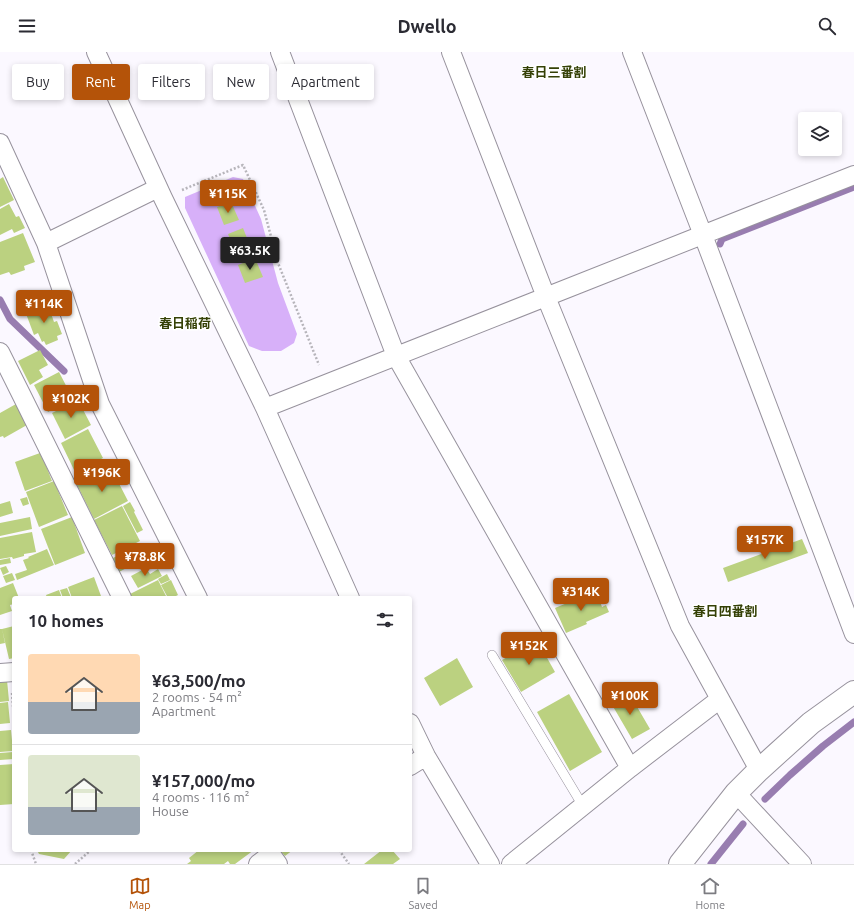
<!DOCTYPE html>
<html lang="en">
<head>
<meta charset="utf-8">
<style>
  :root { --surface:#fff; --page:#f2f2f3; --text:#2b2b33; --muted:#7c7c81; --line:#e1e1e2; --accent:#b45309 }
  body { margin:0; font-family:Ubuntu,"Noto Sans JP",sans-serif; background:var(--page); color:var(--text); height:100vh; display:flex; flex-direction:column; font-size:15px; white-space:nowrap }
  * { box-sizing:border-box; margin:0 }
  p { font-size:13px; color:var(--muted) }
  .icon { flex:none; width:22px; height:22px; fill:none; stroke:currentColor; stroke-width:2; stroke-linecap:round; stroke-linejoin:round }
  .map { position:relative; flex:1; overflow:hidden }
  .panel { position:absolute; left:12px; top:544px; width:400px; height:256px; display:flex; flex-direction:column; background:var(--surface); border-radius:4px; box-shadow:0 2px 6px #0003 }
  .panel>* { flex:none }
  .guide { position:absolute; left:12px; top:12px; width:400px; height:36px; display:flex; gap:8px }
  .buttons { position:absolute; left:798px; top:60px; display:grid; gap:8px }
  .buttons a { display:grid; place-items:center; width:44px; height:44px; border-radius:4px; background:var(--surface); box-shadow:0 2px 6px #0003; font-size:20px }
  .price { position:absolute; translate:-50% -34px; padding:0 9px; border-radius:4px; background:var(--accent); color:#fff; font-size:13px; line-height:26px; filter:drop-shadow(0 1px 2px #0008) }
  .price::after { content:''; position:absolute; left:50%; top:24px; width:12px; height:9px; margin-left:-6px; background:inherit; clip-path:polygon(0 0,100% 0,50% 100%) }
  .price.on { background:#222; color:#fff }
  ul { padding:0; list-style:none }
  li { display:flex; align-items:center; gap:12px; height:100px; padding:0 16px }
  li+li { border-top:1px solid var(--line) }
  li span { display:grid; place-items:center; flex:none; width:112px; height:80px; border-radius:4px; color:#555 }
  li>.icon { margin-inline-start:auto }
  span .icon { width:48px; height:48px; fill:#fffc; stroke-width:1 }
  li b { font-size:17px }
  h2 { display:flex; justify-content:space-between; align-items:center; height:48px; padding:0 16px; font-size:17px }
  .chip { padding:0 14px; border-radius:4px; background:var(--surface); box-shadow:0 2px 6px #0003; font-size:14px; line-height:36px }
  .chip.on { background:var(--accent); color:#fff }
  header { display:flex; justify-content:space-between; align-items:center; height:52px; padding:0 16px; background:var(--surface); font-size:18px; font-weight:700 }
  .tabs { display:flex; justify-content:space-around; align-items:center; height:56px; border-top:1px solid var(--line); background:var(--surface); font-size:11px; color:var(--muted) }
  .tabs a { display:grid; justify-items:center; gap:2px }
  .tabs .on { color:var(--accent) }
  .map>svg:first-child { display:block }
  .forest { fill:#d7b0f9 }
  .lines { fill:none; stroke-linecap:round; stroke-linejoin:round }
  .stream { stroke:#987db0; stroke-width:7 }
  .building { fill:#bbd180 }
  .lane-casing { stroke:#97929d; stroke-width:10 }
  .street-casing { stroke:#97929d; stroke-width:20 }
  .secondary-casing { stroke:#97929d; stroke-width:24 }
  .path { stroke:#b7b5bb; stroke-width:2.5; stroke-dasharray:2 2; stroke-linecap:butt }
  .lane { stroke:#fff; stroke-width:9 }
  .street { stroke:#fff; stroke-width:18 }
  .secondary { stroke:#fff; stroke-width:22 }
  .labels { text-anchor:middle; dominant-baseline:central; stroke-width:3; stroke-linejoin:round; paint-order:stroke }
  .quarter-label { font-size:13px; font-weight:bold; fill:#354106; stroke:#fff }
</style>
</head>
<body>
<header><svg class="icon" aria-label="menu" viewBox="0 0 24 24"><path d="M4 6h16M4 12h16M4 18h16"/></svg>Dwello<svg class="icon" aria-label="search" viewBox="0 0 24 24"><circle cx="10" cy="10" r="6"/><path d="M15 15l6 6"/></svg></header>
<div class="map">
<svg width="854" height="812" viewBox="0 0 854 812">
  <rect width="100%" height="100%" fill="#fbf8ff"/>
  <path class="forest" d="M233,125L243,127L261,167L278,231L297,282L294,291L281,299H262L249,294L185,156V145Z"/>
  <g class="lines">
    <path class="stream" d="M720,192L722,187L854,135
      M0,248L10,267L64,319
      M765,747L790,723L823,694L854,670
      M711,812L743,772"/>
  </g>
  <path class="building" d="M3,125L14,148L0,155V127Z
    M231,150L239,168L224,173L217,155Z
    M9,152L16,165L19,164L25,176L14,181L12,177L0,183V157Z
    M243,176L247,186L232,192L228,182Z
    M23,181L35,210L24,214L25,218L11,223L9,220L0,223V190Z
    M255,206L263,225L245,231L238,213Z
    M47,250L54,270L57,269L62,282L57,284L58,288L46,293L44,289L42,290L38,281L34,283L25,259Z
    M40,298L48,313L39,318L43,325L30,333L18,309Z
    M59,320L73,347L48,360L34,333Z
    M78,348L91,373L65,387L52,361Z
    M16,352L27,373L4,386L3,384L0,385V361Z
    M88,377L103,406L75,420L61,391Z
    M40,401L42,406H43L52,429L25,439L15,410Z
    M111,416L128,449L94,467L77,433Z
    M54,429L68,463L39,475L26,440Z
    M27,445L29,452L23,454L20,447Z
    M10,449L13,461L0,465V452Z
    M130,450L135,459L134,460L143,478L137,481L123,454Z
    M122,454L140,489L112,503L94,468Z
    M30,465L32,477L0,484V471Z
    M72,465L85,501L55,513L41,477Z
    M32,480L36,500L24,502V504L13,507L12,505L0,507V486Z
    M802,487L808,501L728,530L723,516Z
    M47,497L54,513L17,528L15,522L27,518L23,508L29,506L28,505Z
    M131,497L138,510L119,520L111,507Z
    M10,506L11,511L0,513V508Z
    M6,514L9,520L3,523L0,516Z
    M146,516L150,522L158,517L162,524L138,536L131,524Z
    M12,521L15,528L6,531L3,524Z
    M167,522L170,528L161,532L158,527Z
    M94,525L101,544L96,546H72L68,535Z
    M158,528L167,546H132L130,542Z
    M171,528L178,543L172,546H168L161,533Z
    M13,531L19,546H14V552L10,553L12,559L0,563V536Z
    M67,536L70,543L71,546H63L60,538Z
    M59,538L62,546H47L46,543Z
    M596,539L602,555L606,553L609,560L586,570L587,572L566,581L555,556Z
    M14,574V606L9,607L2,577Z
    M0,577H2L5,591L0,592Z
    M537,588L555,620L521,640L502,608Z
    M457,606L473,635L440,654L424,626Z
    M7,628L9,649L0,650V629Z
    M629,641L650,677L632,687L611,651Z
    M569,642L602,700L570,719L537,660Z
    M8,650L10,671L0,672V651Z
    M11,678L13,699L0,700V679Z
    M13,700L14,707L0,708V701Z
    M14,712V752L0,753V713Z
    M37,798H72L64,807L39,802Z
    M199,798H254L235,812H230L228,809L224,812H187L191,809L189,806Z
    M280,798H293L285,804Z
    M382,798H392L400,807L393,812H364Z"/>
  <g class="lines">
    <g class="lane-casing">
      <path id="lane" d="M492,603L583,754"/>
    </g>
    <g class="street-casing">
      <path id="street" d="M96,0L163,146L265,356L350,546
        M280,0L396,304L630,716
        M451,0L546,245L680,574L759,718
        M632,0L703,183L854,582
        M0,91L46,191L100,352L198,546
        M46,191L158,136
        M0,300L22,344L122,546
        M265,356L854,123
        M0,621L14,620
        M410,671L426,704L490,812
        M410,714L426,704
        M736,741L802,812
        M268,798L278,812
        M258,812L271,802
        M511,812L630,716L720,647"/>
    </g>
    <g class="secondary-casing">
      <path id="secondary" d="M680,812L736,741L759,718L811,671L854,640"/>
    </g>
    <path class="path" d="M182,138L243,113L264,158L278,211L319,313
      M12,641L14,667
      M31,798L36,812
      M339,798L349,812
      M75,812L91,798"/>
    <use href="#lane" class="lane"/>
    <use href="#street" class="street"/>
    <use href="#secondary" class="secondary"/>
  </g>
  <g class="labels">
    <g class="quarter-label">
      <text x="554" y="20">春日三番割</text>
      <text x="185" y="271">春日稲荷</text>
      <text x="725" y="559">春日四番割</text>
    </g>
  </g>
</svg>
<div class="buttons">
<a><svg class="icon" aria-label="layers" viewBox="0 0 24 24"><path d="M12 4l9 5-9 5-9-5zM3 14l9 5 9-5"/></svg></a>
</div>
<b class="price" style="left:228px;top:162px">¥115K</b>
<b class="price on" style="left:250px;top:219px">¥63.5K</b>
<b class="price" style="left:44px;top:272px">¥114K</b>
<b class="price" style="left:71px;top:367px">¥102K</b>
<b class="price" style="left:102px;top:441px">¥196K</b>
<b class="price" style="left:765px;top:508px">¥157K</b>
<b class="price" style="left:145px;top:525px">¥78.8K</b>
<b class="price" style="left:581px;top:560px">¥314K</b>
<b class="price" style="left:529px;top:614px">¥152K</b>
<b class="price" style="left:630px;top:664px">¥100K</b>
<div class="guide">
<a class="chip">Buy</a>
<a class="chip on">Rent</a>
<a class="chip">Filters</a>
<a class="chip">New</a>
<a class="chip">Apartment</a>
</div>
<section class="panel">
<h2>10 homes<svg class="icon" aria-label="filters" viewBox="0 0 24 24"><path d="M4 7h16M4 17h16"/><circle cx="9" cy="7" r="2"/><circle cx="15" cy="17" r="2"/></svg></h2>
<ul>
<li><span style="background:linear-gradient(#ffd9b3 60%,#9aa5b1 0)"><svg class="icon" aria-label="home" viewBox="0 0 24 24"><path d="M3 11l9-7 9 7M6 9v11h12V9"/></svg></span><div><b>¥63,500/mo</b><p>2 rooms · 54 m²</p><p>Apartment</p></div></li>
<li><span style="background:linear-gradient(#dfe7d0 65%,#9aa5b1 0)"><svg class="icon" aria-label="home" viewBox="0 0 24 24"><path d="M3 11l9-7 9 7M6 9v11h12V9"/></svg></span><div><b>¥157,000/mo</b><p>4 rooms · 116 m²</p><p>House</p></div></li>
</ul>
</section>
</div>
<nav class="tabs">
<a class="on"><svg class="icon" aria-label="map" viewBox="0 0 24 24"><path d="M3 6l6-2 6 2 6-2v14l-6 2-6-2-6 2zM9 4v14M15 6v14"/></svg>Map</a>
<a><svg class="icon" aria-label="saved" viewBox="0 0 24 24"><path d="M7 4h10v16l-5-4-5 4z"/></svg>Saved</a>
<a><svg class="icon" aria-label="home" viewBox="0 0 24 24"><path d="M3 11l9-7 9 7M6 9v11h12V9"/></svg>Home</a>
</nav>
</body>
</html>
